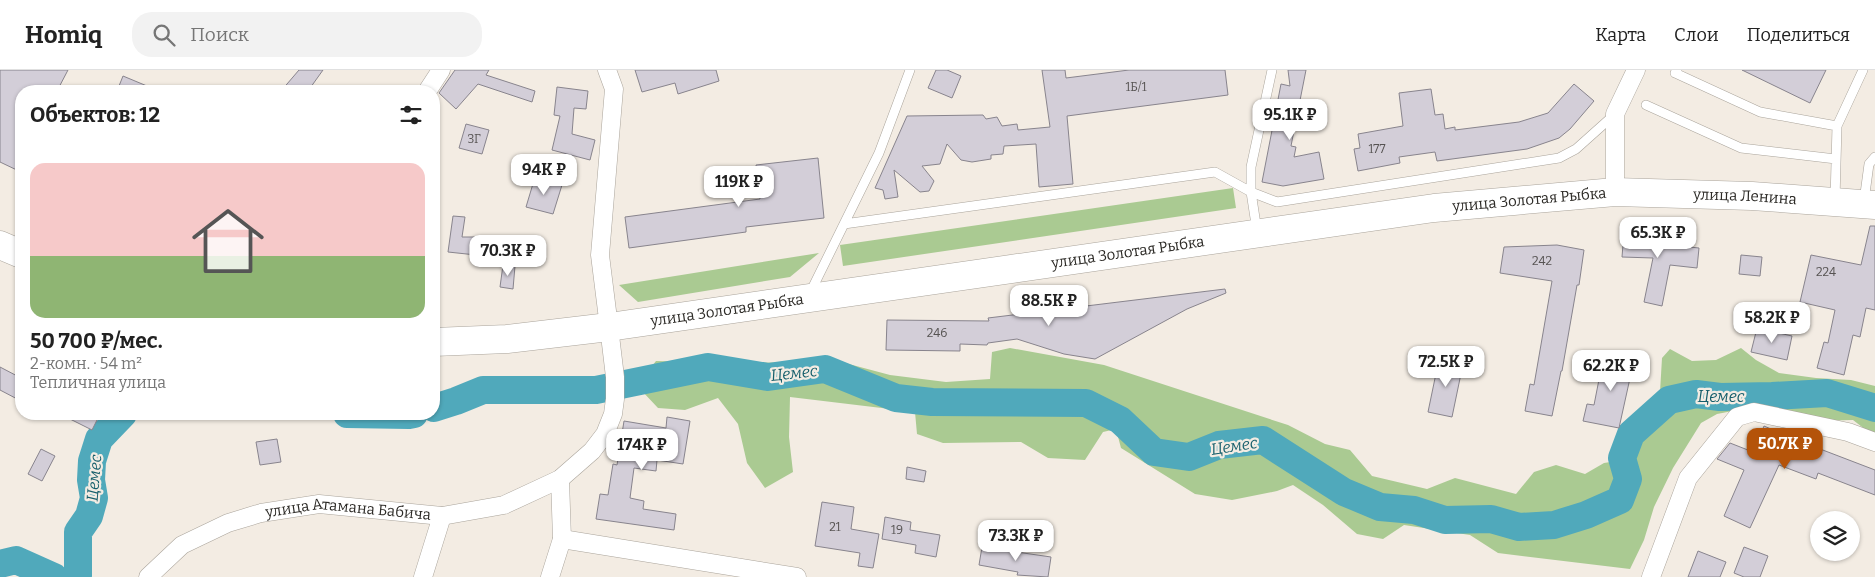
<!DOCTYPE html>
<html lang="ru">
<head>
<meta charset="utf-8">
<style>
  :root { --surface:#fff; --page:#f2f2f2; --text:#222; --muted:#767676; --line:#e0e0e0; --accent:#b45309 }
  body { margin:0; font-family:Bitter,serif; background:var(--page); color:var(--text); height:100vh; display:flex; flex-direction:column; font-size:19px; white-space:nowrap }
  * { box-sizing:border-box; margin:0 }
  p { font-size:16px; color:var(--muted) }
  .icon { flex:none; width:28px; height:28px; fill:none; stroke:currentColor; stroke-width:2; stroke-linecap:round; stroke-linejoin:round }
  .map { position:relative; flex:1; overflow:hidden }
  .details { position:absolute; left:15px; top:15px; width:425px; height:335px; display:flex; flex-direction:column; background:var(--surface); border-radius:20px; box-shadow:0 1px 4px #0004 }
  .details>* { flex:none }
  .fabs { position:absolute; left:1810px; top:441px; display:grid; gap:10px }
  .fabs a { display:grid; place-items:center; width:50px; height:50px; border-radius:50%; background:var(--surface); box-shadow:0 1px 4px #0004; font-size:25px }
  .price { position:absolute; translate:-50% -42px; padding:0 11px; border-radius:10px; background:#fff; color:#222; font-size:16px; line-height:32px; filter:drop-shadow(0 1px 2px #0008) }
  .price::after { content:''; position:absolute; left:50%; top:30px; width:15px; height:11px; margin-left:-8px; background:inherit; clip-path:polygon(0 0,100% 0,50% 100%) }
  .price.on { background:var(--accent); color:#fff }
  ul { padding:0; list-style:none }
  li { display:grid; align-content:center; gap:10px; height:265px; padding:0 15px }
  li+li { border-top:1px solid var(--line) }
  li span { display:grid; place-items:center; height:155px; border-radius:15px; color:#555 }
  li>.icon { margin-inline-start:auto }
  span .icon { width:90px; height:90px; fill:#fffc; stroke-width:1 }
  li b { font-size:21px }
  h2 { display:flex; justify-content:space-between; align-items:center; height:60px; padding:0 15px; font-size:21px }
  header { display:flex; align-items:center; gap:30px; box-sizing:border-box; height:70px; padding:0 25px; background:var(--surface); border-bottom:1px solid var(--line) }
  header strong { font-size:24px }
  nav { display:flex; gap:28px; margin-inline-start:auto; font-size:18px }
  .search { width:350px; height:45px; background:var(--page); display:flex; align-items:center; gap:12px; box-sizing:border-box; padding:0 18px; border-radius:20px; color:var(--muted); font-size:19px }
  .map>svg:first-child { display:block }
  .green { fill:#aaca92 }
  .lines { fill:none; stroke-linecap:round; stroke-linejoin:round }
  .river { stroke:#50a9bb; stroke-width:28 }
  .building { fill:#d3ced8; stroke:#88848d }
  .service-casing { stroke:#aaa49b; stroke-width:10 }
  .minor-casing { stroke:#aaa49b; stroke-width:19 }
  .trunk-casing { stroke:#aaa49b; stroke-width:29 }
  .service { stroke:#fff; stroke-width:9 }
  .minor { stroke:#fff; stroke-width:18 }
  .trunk { stroke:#fff; stroke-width:28 }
  .labels { text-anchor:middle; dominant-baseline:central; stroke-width:4.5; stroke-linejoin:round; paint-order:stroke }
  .number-label { font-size:12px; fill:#565352 }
  .street-label { font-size:15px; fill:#2c2a26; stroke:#f3ece3 }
  .water-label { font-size:16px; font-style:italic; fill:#155e6b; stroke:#f3ece3 }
</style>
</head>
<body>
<header>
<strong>Homiq</strong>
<div class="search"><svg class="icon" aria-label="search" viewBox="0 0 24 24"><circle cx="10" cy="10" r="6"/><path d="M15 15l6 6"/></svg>Поиск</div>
<nav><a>Карта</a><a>Слои</a><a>Поделиться</a></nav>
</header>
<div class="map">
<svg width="1875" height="507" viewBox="0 0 1875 507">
  <rect width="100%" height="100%" fill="#f3ece3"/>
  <path class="green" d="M1233,118L1236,138L843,196L840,175Z
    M819,183L790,207L638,232L619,215Z
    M1010,278L1104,295L1288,355L1325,374L1350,380L1372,406L1427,419L1455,408L1516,424L1534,402L1556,395L1585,404L1604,393L1630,389L1638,370L1637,347L1649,337L1660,322L1662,288L1670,279L1692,291L1716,290L1741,278L1756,290L1779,303L1816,308L1851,310L1875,316V367L1853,350L1812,351L1748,338L1717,344L1701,353L1673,398L1654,437L1644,470L1630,499L1498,483L1470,465L1404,455L1383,469L1357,464L1323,435L1293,415L1277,421L1232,430L1195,424L1121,378L1116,359L1103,362L1085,390L1048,388L1021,372L943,373L917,364L915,342L790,327L789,367L793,402L765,418L747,393L738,354L718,328L685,340L658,338L642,321L646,304L656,291L699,292L845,293L890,305L946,312L990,309L992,282Z"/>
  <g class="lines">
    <path class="river" d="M434,338L456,331L483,320H596L708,297L768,307L825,299L896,328L932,332L1086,333L1120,350L1154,382L1189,387L1219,375L1263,370L1344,422L1380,437L1414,440L1445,450L1491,449L1519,457L1554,455L1586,445L1620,430L1628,409L1622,388L1631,364L1669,330L1696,324L1720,327L1772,326L1827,323L1875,338
      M347,344L409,345L414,344
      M0,494L16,490L54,507
      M75,507L78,505V462L89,446L94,428L91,410L92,391L99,369L123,344"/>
  </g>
  <path class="building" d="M0,0H68L57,21H21V102L0,92Z
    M299,0H323L308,21H281Z
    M455,0H489L486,5L535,21L532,32L478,14L456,39L439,23Z
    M635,0H716L719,11L678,24L675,13L642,22Z
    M936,0H947L961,6L952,28L928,18Z
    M1042,0H1065L1066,8L1129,0H1225L1228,25L1067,46L1073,114L1039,117L1036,74L1004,76L1003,84L991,85V89L972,92L961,90L947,74L940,94L922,96L934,111L929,121L920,122L894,100L898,127L885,129L883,120L875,118L907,46L983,45L986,49L997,47L1002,56L1017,54L1018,60L1050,57Z
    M1288,0H1306L1291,76L1296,77L1294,87L1319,82L1324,109L1283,116L1262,112L1281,14L1290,16Z
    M1742,0H1826L1810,33Z
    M123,6L159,21H117Z
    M1574,14L1594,31L1570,59L1559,68L1527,79L1437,91L1435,82L1399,87L1400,93L1358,101L1354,79L1360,78L1358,64L1403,56L1399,23L1431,19L1435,45L1443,44L1445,59L1455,57V60L1519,52L1548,43Z
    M557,17L588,21L586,39L574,38L572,64L595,70L590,90L552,80L560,46L554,45Z
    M466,54L489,60L482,84L459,78Z
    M818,88L824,148L746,157V162L629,178L625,147L760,129L756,95Z
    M535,107L562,115L553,144L526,137Z
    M453,146L465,147L462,167H496L495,189H476V185L448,182Z
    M1870,156H1875V240L1866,238L1860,267L1853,265L1844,305L1817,298L1824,272L1828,273L1835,240L1800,232L1811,185L1861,195Z
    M1624,162L1672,164L1671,175L1699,178L1697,198L1670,195L1662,236L1644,232L1653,188L1622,187Z
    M1557,175L1584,180L1579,215H1577L1562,301H1561L1552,346L1525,341L1530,314L1534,315L1552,211L1500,203L1504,177Z
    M1741,185L1762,187L1760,206L1739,204Z
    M503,195L515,196L513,219L500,217Z
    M1225,219L1226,223L1187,239L1095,289L1064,284L1017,269L988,273L987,275L960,274V281L886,280L887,250L989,251L988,248Z
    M1757,258L1792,266L1787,290L1751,282Z
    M1604,284L1634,290L1619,358L1583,351L1587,334L1594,335Z
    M1439,289L1463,294L1452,347L1428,342Z
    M0,297L21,308V331L0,320Z
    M60,344H100L92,360Z
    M667,347L690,351L683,394L657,390L656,401L634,398L630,428L644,431L643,439L676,444L674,460L596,449L600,424L608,425L613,394L617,395L624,351L666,358Z
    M1764,356L1794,369L1875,400V425L1818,403L1816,409L1779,395L1750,458L1724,446L1744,400L1717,389L1730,373L1753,382Z
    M277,369L281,392L260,395L256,372Z
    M41,379L55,386L42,411L28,404Z
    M907,397L926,401L924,412L906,409Z
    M822,432L854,437L851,459L879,464L873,498L858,496L860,483L815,476Z
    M885,447L911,452L910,460L940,465L936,487L915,483L916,475L882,469Z
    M982,477L1051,487L1048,507L1017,505L1018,502L979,495Z
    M1744,477L1768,486L1760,507H1744L1734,503Z
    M1698,481L1726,492L1720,507H1688Z"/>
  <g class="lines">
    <g class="service-casing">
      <path id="service" d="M1677,0L1675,3L1760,42L1837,56
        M1646,35L1741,78L1836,89
        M1835,130L1837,56L1863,0
        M1864,131L1869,94L1875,87
        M844,154L1215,102L1251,122L1277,132L1559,88L1576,79L1614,45
        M1257,161L1251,122V97L1272,0
        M810,223L879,83L910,0"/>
    </g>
    <g class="minor-casing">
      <g id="minor">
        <path d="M428,20L441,0"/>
        <path d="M1615,122V44L1636,0"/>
        <path d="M562,469L797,507"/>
        <path id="s1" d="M148,507L182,475L228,453L261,443L319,434L442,446L504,435L560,409L592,381L605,364L613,344L615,329V307L609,257L600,185L614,19L607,0"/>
        <path d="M423,507L442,446"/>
        <path d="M550,507L562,469L560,409"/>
        <path d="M1651,507L1688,408L1737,347L1754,342L1848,362L1875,372"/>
      </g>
    </g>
    <g class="trunk-casing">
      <g id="trunk">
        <path d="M0,175L21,184"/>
        <path id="s2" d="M434,272L507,269L609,257L1434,138L1615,122L1752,126L1875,135"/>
      </g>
    </g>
    <use href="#service" class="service"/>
    <use href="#minor" class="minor"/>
    <use href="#trunk" class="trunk"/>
  </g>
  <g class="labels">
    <g class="number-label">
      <text x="1136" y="17">1Б/1</text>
      <text x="474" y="69">3Г</text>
      <text x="1377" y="79">177</text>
      <text x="1542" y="191">242</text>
      <text x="1826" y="202">224</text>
      <text x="937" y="263">246</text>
      <text x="835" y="457">21</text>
      <text x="897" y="460">19</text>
    </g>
    <g class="street-label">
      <text stroke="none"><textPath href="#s2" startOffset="1321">улица Ленина</textPath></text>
      <text stroke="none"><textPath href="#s2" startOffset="1105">улица Золотая Рыбка</textPath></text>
      <text stroke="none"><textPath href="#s2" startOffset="700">улица Золотая Рыбка</textPath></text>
      <text stroke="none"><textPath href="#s2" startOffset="295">улица Золотая Рыбка</textPath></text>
      <text stroke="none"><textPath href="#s1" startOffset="220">улица Атамана Бабича</textPath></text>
    </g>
    <g class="water-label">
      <text transform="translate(794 303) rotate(-6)">Цемес</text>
      <text x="1721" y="326">Цемес</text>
      <text transform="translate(1234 376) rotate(-9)">Цемес</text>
      <text transform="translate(94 408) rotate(-85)">Цемес</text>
    </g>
  </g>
</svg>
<div class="fabs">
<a><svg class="icon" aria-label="layers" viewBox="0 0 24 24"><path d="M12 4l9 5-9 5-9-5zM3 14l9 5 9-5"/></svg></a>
</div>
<b class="price" style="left:1290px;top:71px">95.1K ₽</b>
<b class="price" style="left:544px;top:126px">94K ₽</b>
<b class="price" style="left:739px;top:138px">119K ₽</b>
<b class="price" style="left:1658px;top:189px">65.3K ₽</b>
<b class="price" style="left:508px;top:207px">70.3K ₽</b>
<b class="price" style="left:1049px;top:257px">88.5K ₽</b>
<b class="price" style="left:1772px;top:274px">58.2K ₽</b>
<b class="price" style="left:1446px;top:318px">72.5K ₽</b>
<b class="price" style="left:1611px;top:322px">62.2K ₽</b>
<b class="price on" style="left:1785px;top:400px">50.7K ₽</b>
<b class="price" style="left:642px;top:401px">174K ₽</b>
<b class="price" style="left:1016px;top:492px">73.3K ₽</b>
<section class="details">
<h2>Объектов: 12<svg class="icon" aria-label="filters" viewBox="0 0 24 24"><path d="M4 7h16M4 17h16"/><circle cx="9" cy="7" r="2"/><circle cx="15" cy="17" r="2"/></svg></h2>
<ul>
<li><span style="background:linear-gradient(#f6c9c9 60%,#8fb573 0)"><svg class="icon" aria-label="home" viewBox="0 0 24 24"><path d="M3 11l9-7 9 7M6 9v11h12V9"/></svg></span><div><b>50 700 ₽/мес.</b><p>2-комн. · 54 m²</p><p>Тепличная улица</p></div></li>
</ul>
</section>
</div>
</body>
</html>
